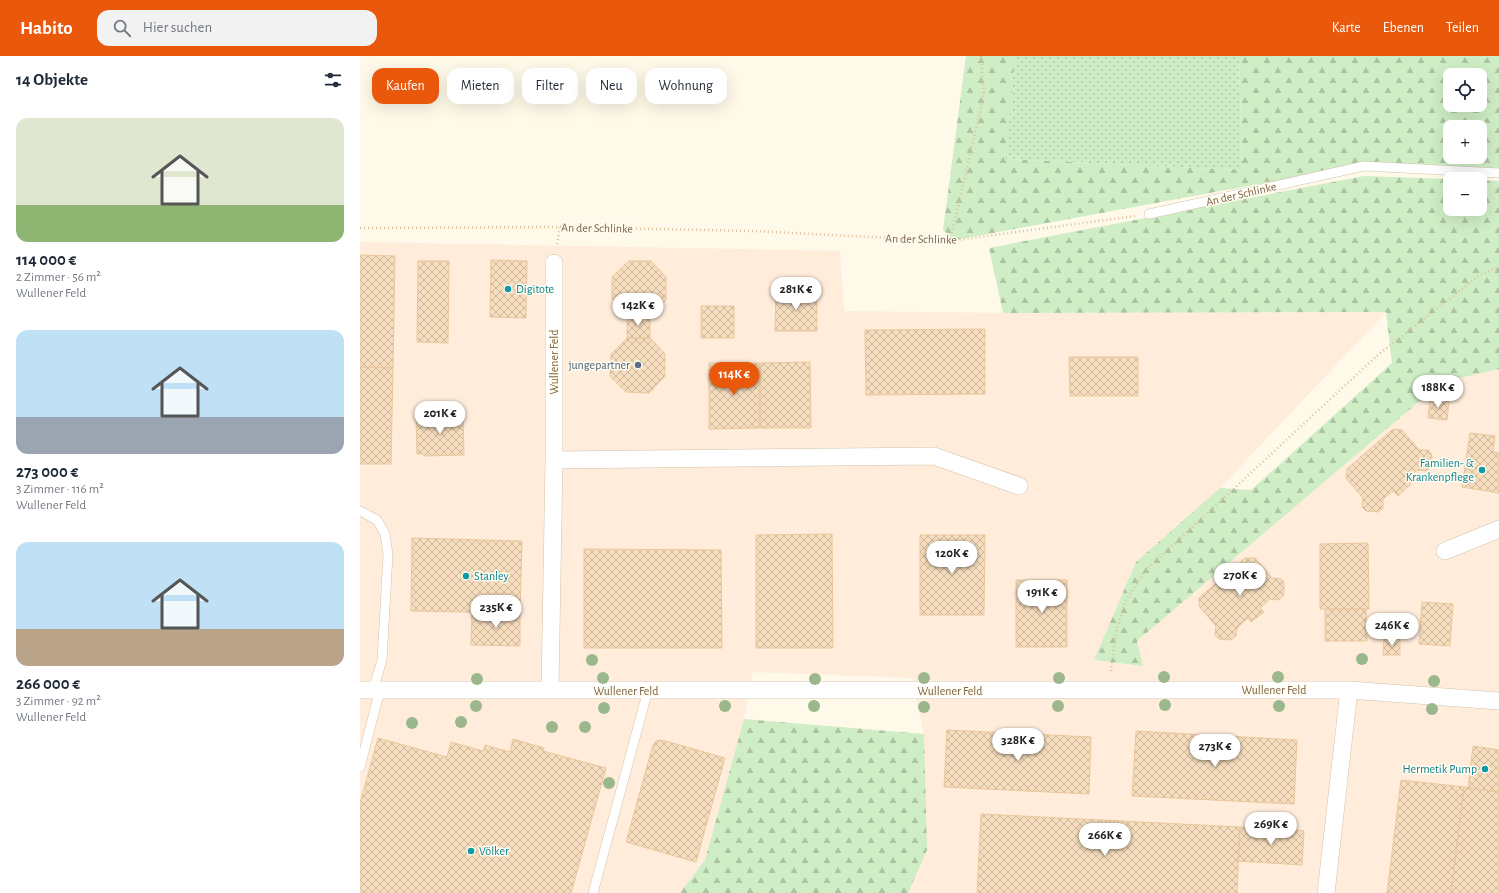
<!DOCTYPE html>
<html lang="de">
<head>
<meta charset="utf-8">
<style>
  :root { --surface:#fff; --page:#f2f2f3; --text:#1f2937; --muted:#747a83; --accent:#ea580c }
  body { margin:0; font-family:"Alegreya Sans",sans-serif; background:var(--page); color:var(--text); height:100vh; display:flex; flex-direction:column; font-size:15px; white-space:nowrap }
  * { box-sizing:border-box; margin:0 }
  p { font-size:13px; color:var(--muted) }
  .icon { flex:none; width:22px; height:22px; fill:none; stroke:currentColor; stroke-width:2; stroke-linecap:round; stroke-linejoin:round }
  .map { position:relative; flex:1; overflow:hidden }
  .side { display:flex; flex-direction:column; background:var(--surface); width:360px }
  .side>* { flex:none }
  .top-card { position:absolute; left:12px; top:12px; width:380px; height:36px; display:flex; gap:8px }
  .fabs { position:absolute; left:1083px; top:12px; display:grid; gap:8px }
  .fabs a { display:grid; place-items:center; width:44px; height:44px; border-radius:8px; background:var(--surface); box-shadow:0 4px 16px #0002; font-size:20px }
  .price { position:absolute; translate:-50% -34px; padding:0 9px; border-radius:14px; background:#fff; color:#222; font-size:13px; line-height:26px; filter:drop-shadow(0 1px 2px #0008) }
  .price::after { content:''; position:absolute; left:50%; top:24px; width:12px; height:9px; margin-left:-6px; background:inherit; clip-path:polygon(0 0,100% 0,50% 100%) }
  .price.active { background:var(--accent); color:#fff }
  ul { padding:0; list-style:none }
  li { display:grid; align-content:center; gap:8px; height:212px; padding:0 16px }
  li span { display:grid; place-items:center; height:124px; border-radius:12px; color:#555 }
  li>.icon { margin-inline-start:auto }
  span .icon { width:72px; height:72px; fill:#fffc; stroke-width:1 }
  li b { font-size:17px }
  h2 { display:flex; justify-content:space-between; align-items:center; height:48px; padding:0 16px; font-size:17px }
  .pill { padding:0 14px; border-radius:12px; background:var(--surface); box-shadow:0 4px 16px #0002; font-size:14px; line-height:36px }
  .pill.active { background:var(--accent); color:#fff }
  header { display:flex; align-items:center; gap:24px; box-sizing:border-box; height:56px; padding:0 20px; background:var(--accent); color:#fff }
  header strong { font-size:19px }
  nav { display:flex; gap:22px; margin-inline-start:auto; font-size:14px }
  .search { width:280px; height:36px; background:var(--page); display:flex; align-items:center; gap:10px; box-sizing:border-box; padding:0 14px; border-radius:12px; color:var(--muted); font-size:15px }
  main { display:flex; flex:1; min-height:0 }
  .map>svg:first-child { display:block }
  .commercial { fill:#ffecdb }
  .grass { fill:url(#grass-dots) }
  .forest { fill:url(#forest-firs); fill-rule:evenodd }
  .building { fill:url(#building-cross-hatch); stroke:#eac79c }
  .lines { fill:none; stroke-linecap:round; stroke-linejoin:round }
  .service-casing { stroke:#d2c3ac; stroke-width:10 }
  .minor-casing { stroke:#d2c3ac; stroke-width:18 }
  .path { stroke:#dcc19f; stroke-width:2.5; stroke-dasharray:1 3; stroke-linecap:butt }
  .service { stroke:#fff; stroke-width:9 }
  .minor { stroke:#fff; stroke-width:17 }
  .tree { fill:#9ab88b }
  .culture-dot { fill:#0f9aa8; stroke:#fffcf0; stroke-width:1.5 }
  .service-dot { fill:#5c6f8a; stroke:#fffcf0; stroke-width:1.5 }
  .labels { text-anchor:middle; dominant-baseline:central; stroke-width:3; stroke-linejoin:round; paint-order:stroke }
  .street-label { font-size:12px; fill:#7c6349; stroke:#fffcf0 }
  .culture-label { font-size:12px; fill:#0d838f; stroke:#fffcf0; text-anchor:start }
  .service-label { font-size:12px; fill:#4e5e75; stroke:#fffcf0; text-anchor:end }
</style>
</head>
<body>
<header>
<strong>Habito</strong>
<div class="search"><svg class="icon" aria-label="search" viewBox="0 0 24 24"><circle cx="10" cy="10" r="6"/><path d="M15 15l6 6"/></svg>Hier suchen</div>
<nav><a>Karte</a><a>Ebenen</a><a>Teilen</a></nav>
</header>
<main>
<section class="side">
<h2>14 Objekte<svg class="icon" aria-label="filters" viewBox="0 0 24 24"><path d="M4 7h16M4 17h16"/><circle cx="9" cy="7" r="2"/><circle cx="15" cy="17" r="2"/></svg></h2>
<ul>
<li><span style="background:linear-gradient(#dfe7d0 70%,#8fb573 0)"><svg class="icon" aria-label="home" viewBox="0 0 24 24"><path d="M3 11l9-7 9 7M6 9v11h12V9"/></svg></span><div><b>114 000 €</b><p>2 Zimmer · 56 m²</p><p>Wullener Feld</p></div></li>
<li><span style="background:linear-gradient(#bfe0f5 70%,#9aa5b1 0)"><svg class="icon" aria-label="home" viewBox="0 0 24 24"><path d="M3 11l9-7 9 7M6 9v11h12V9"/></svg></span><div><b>273 000 €</b><p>3 Zimmer · 116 m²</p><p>Wullener Feld</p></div></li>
<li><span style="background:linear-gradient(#bfe0f5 70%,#b9a48a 0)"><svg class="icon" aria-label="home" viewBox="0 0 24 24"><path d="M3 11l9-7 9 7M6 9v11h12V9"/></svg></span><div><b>266 000 €</b><p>3 Zimmer · 92 m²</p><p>Wullener Feld</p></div></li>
</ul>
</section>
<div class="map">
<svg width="1139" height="837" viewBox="0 0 1139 837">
  <defs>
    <pattern id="grass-dots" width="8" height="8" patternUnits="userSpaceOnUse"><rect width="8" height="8" fill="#cfeec5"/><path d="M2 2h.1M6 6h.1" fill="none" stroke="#adc4a2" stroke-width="1.8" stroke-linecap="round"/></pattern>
    <pattern id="forest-firs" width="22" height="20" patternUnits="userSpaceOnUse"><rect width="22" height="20" fill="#cfeec5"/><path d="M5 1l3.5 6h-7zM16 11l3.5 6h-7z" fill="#adc4a2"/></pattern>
    <pattern id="building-cross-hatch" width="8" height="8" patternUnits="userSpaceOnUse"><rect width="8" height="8" fill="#f6ddbd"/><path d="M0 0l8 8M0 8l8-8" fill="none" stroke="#ccb79c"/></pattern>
  </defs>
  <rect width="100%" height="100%" fill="#fef9e8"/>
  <path class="commercial" d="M0,186L480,195L484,255L643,257L1026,256L860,432L776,506L734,604L782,610L777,585L1082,326L1139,313V837H547L566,792L563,674L552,622L393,616L384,663L345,804L320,837H0Z"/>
  <path class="grass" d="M655,0H879L882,114L645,103Z"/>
  <path class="forest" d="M606,0H655L646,103L882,114L879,0H1139V113L1002,109L595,184L583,174ZM1090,19H1120V49H1090ZM1090,71H1120V101H1090Z
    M1004,120L1090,123V153H1120V124L1139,125V313L1082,326L777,585L783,610L734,604L776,506L860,432L891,434L1032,307L1026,256L643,257L629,192Z
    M384,663L564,678L567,794L548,837H320L345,804Z"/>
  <path class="building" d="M0,199L35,200L33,312L0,311Z
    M131,204L167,205L166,262L130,261Z
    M58,205H89L88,287L57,286Z
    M269,205H291L306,221V244L290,260L267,259L252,243V221Z
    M416,234H457V275H415Z
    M341,250H374V282H341Z
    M267,259L290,260V282H267Z
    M625,273V338L506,339L505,274Z
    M267,282H290L305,298V320L289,337L266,336L250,320L251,298Z
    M709,301H778V340H710Z
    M450,306L451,372H400V307Z
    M349,307H400V372L349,373Z
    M0,311L33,312L31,408H0Z
    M1070,342L1089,344L1087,364L1068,362Z
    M56,358H103L104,399L64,400V398H57Z
    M1033,373L1042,374L1059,394H1068L1072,399L1071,411L1066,415L1057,414L1047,423L1051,428L1038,440L1033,435L1023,443V452L1018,456L1006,455L1002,451L1003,442L986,422L987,413Z
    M1110,377L1135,380L1133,396L1139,397V437L1102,431Z
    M472,478L473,592H396V479Z
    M560,479H625L624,559H560Z
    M52,482L162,485L160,557L51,555Z
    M1008,487L1009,553H960V488Z
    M224,493L361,494L362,592H224Z
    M885,502H895L912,522L921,523L924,526V539L919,544L910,543L900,552L904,556L891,566L888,562L877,572L876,580L871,584L859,583L855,579L856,570L839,550V542Z
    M656,524H707V591H656Z
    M1062,546L1093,548L1090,590L1059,588Z
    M1006,553L1007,585H965V554Z
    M112,557H160V590L111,589Z
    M1024,583H1040V599H1023Z
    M587,674L731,681L729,738L584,731Z
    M776,675L937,684L934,748L772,740Z
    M18,682L87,701L91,686L123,695L125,689L150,696L153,683L184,692L183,695L246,712L211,837H0V747Z
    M302,684L365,702L336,806L266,786L293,689L296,685Z
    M1113,690L1139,694V736L1108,732Z
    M1041,724L1104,731L1091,837H1027Z
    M1104,731L1139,736V837H1091Z
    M621,758L880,771L877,837H617Z
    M893,770L944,775L942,809L878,805L880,771L893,772Z"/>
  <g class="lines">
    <g class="service-casing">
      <path id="service" d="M789,158L1004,110L1139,117
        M0,455L17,464L25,478L28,499L22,604L13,634
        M0,711L20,634
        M233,837L288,634"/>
    </g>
    <g class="minor-casing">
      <path id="minor" d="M194,404L574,400L659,430
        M1085,495L1139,473
        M0,634H989L1139,645
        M190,634L194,404V207
        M966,837L989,634"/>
    </g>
    <path class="path" d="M0,172L200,171L393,175L590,185L775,160
      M590,185L624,38L621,0
      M197,188L200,171
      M751,615L756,576L765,546L785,515L1019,298L1120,219L1139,211"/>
    <use href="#service" class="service"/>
    <use href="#minor" class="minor"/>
  </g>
  <g class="tree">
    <circle cx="1002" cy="603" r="6"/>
    <circle cx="232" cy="604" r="6"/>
    <circle cx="804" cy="621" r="6"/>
    <circle cx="918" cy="621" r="6"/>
    <circle cx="243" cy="622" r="6"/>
    <circle cx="564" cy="622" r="6"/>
    <circle cx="699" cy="622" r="6"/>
    <circle cx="117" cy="623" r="6"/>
    <circle cx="455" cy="623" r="6"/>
    <circle cx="1074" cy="625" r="6"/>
    <circle cx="805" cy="649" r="6"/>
    <circle cx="116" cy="650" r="6"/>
    <circle cx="365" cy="650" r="6"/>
    <circle cx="454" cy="650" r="6"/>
    <circle cx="698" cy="650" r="6"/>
    <circle cx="919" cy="650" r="6"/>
    <circle cx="564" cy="651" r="6"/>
    <circle cx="244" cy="652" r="6"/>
    <circle cx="1072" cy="653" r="6"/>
    <circle cx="101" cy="666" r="6"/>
    <circle cx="52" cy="667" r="6"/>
    <circle cx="192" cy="671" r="6"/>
    <circle cx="225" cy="671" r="6"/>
    <circle cx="249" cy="727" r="6"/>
  </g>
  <g class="culture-dot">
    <circle cx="148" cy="233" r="4"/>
    <circle cx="1122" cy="414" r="4"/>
    <circle cx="106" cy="520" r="4"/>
    <circle cx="1125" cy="713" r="4"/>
    <circle cx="111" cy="795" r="4"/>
  </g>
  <circle class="service-dot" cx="278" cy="309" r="4"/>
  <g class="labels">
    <g class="street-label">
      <text transform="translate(881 138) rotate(-13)">An der Schlinke</text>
      <text transform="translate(237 172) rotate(1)">An der Schlinke</text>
      <text transform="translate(561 183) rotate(1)">An der Schlinke</text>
      <text transform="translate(194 306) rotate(-90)">Wullener Feld</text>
      <text x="914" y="634">Wullener Feld</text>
      <text x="266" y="635">Wullener Feld</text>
      <text x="590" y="635">Wullener Feld</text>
    </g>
    <g class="culture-label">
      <text x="156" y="233">Digitote</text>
      <text x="1114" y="407" text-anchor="end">Familien- &amp;<tspan x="1114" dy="14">Krankenpflege</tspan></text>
      <text x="114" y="520">Stanley</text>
      <text x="1117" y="713" text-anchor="end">Hermetik Pump</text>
      <text x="119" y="795">Völker</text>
    </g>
    <g class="service-label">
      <text x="270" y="309">jungepartner</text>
    </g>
  </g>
</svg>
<div class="fabs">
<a><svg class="icon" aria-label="locate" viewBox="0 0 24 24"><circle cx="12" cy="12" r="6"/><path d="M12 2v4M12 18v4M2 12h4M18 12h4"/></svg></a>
<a>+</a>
<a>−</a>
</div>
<b class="price" style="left:436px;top:255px">281K €</b>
<b class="price" style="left:278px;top:271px">142K €</b>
<b class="price active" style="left:374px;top:340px">114K €</b>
<b class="price" style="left:1078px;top:353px">188K €</b>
<b class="price" style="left:80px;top:379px">201K €</b>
<b class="price" style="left:592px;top:519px">120K €</b>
<b class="price" style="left:880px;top:541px">270K €</b>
<b class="price" style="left:682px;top:558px">191K €</b>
<b class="price" style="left:136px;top:573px">235K €</b>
<b class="price" style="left:1032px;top:591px">246K €</b>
<b class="price" style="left:658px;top:706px">328K €</b>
<b class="price" style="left:855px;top:712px">273K €</b>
<b class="price" style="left:911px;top:790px">269K €</b>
<b class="price" style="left:745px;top:801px">266K €</b>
<div class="top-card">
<a class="pill active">Kaufen</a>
<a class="pill">Mieten</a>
<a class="pill">Filter</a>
<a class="pill">Neu</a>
<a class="pill">Wohnung</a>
</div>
</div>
</main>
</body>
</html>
